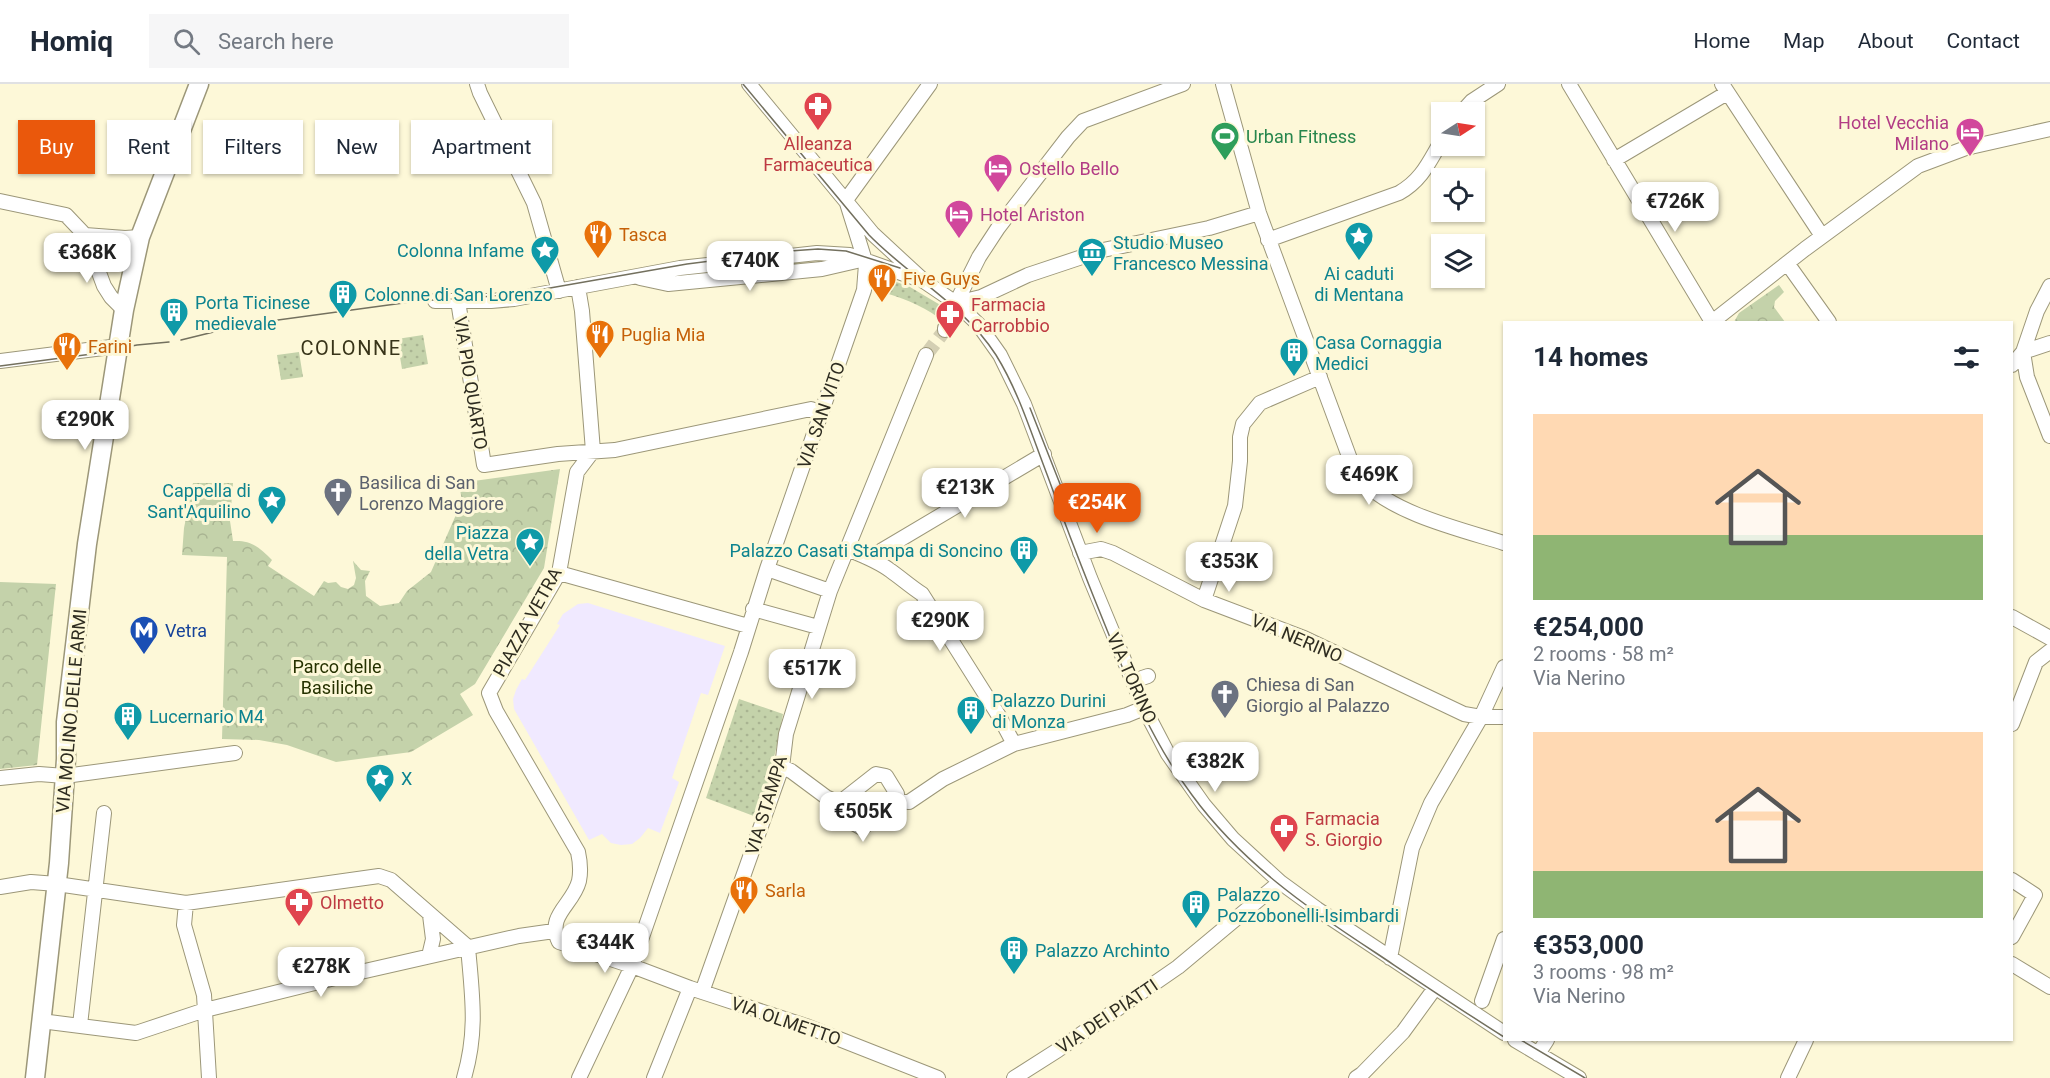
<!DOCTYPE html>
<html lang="en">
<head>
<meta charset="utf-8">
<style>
  :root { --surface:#fff; --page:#f6f6f7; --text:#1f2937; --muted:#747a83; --line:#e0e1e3; --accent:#ea580c }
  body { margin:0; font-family:Roboto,sans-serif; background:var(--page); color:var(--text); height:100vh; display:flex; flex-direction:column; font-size:22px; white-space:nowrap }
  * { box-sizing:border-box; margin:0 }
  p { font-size:20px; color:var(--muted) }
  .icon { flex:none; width:33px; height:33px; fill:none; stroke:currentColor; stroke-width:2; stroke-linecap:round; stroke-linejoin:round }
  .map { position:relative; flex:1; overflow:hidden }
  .panel { position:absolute; left:1503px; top:237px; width:510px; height:720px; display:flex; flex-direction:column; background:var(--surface); border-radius:0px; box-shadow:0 2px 4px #0004 }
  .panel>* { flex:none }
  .top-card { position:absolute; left:18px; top:36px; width:570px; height:54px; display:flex; gap:12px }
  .needle { width:39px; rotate:78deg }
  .buttons { position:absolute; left:1431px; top:18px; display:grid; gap:12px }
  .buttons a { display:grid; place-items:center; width:54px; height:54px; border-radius:0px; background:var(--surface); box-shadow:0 2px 4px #0004; font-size:30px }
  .price { position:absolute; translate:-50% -51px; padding:0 14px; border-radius:12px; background:#fff; color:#222; font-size:20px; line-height:39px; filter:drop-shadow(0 2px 3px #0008) }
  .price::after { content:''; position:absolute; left:50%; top:36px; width:18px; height:14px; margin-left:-9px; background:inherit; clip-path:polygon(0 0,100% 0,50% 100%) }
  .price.current { background:var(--accent); color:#fff }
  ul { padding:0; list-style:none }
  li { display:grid; align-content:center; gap:12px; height:318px; padding:0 30px }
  li span { display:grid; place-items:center; height:186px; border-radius:0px; color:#555 }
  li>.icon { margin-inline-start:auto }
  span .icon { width:108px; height:108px; fill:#fffc; stroke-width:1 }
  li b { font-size:26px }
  h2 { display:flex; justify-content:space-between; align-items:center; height:72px; padding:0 30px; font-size:26px }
  .tag { padding:0 21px; border-radius:0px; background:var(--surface); box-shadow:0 2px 4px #0004; font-size:21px; line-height:54px }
  .tag.current { background:var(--accent); color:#fff }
  header { display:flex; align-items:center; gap:36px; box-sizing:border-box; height:84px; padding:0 30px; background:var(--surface); border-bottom:2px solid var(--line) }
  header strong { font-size:28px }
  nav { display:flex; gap:33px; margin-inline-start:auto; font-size:21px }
  .search { width:420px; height:54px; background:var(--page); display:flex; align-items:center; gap:15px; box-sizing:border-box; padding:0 21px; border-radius:0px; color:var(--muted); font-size:22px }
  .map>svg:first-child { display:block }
  .education { fill:#f0e9ff }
  .grass { fill:url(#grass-dots) }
  .park { fill:url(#park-crowns) }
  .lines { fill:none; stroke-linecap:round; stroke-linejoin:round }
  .street-tunnel { stroke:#d4cfb3; stroke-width:14; stroke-dasharray:14 7; stroke-linecap:butt }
  .street-casing { stroke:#9c9779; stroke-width:16 }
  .secondary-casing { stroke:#9c9779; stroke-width:21 }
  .street { stroke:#fff; stroke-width:14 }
  .secondary { stroke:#fff; stroke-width:18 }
  .tram { stroke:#73705e; stroke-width:1.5 }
  .labels { text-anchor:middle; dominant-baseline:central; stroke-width:6; stroke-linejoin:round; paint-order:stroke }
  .hotel-label { font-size:18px; fill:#b23c85; stroke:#fdf8d8; text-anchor:start }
  .leisure-label { font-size:18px; fill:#27864d; stroke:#fdf8d8; text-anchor:start }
  .health-label { font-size:18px; fill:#be3a42; stroke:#fdf8d8; text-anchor:start }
  .food-label { font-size:18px; fill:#c56008; stroke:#fdf8d8; text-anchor:start }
  .culture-label { font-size:18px; fill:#0d838f; stroke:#fdf8d8; text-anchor:start }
  .street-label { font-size:18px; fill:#2e2c20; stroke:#fdf8d8 }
  .worship-label { font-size:18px; fill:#5b616d; stroke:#fdf8d8; text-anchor:start }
  .transit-label { font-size:18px; fill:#164399; stroke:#fdf8d8; text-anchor:start }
  .park-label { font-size:18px; fill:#263200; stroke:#fdf8d8 }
  .neighbourhood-label { font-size:20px; letter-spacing:1.5px; fill:#383419; stroke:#fdf8d8 }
</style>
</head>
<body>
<header>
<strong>Homiq</strong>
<div class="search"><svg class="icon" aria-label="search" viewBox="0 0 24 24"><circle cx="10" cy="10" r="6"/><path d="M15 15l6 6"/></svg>Search here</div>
<nav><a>Home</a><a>Map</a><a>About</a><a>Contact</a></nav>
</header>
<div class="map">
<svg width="2050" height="994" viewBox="0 0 2050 994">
  <defs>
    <pattern id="grass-dots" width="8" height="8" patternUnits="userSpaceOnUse" patternTransform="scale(1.5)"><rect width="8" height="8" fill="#c4d2aa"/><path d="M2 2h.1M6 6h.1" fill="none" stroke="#a9b492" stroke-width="1.8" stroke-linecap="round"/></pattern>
    <pattern id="park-crowns" width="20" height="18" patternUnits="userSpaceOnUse" patternTransform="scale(1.5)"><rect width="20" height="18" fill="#c4d2aa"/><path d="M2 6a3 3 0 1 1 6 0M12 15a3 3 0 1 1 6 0" fill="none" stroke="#a9b492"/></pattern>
  </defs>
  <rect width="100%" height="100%" fill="#fdf8d8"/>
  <path class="education" d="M588,519L725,562L708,611L701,609L672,694L679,698L660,749L648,744L640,754L632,760L621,761L611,759L602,750L589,756L514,625L513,615L516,606L522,595L525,596L560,541L557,540L563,530L578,520Z"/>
  <path class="grass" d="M883,193L910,203L947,225L939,234C920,220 900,213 878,207L881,194Z
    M423,251L428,280L402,285L397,255Z
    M299,268L303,293L281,296L277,271Z
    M739,615L783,630L778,657L759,734L706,714Z"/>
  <path class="park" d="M1779,201L1784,208L1775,217L1774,223L1785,238H1734L1739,229Z
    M560,385L544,484L475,600L460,610L473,631L411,668L336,678L287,661L259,656L222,655L227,473L182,471L184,444L193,399H233L230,437L233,457C251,456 259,463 272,476L268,482L314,512L324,497L328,499L336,498L341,503L348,505L354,501L356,494L353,477L361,486L370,487L365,497L366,512L380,522L399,519L407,507L431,488L462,417L459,399Z
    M0,498L56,500L37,681L0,685Z"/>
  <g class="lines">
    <path class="street-tunnel" d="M926,271L945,246"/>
    <g class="street-casing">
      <path id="street" d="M477,0L480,9L534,119L559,207
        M749,0L873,150L925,198L956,219L978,240L1000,271L1024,320L1090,494L1144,624L1168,670L1204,721L1233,755L1280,798L1317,825L1504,949
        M1223,0L1259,129L1353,383C1356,388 1360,394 1364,398C1394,430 1463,446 1504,459
        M1569,0L1712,238
        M1722,0L1822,152
        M1462,28L1472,17L1498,0
        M1614,76L1727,9
        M846,116L930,0
        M0,117L66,131L85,151L104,202L111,213L124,226
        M85,151L125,154L140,153
        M1268,156L1399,109C1422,96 1429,78 1442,56
        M1787,179L1829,238
        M640,194L668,200L822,185L861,176
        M578,203L582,227L593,367
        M435,217H491L514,215L680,184L817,169L850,171L915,194
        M458,217L484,381L558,370L615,366L811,325L822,329
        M956,219L979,173L998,144L1068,53L1083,37L1183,0
        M956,219L981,213L1028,191L1103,166L1209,144L1259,129
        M1712,238L1805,165L1918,82L1966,64L2050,45
        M945,246V244
        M2023,268L2027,293L2050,352
        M2023,268L2050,259
        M0,277L119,262
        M2012,281L2023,268L2037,227L2050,202
        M593,367L577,388L559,489L489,609L496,627L578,768C580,777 581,787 579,797C573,821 546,831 559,858L632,882L741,568L767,485L864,206L866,180L846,116
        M847,465C862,471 878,477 891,487C901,494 911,503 922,510L999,632L1014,660
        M1080,469L1101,465L1113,469L1204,516L1304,554L1464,630L1481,633H1504
        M869,474L1044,370
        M767,485L830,507
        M559,489L748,542
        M1204,516L1235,422L1240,377V353L1243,340L1260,319L1320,293
        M753,525L818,543
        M2012,533L2050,554
        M1142,594L1148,592
        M2012,640L2036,578L2050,567
        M782,683L791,687L826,713L839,719L853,739L862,744L897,717L909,718L943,695L1014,660L1127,631L1144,624
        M0,694L39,690L65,692L235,669
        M839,719L876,690L886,692L897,710V717
        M2012,796L2035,811L2012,853
        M0,803L31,798L57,800L186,819L379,792L391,796L468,863
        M186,819L184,841L204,911L209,994
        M429,872L433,855L430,831
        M1390,874L1412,764L1431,719L1481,633L1504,583
        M2012,880L2050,903
        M702,908L782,683L786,650L830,507L926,271
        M1482,917L1504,855
        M41,937L136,949L205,926L343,892L519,852L554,847
        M80,941L104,729
        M1515,956L1579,994
        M1538,970L1547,956
        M464,994C478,946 472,911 468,863
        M579,994L632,882L690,904L806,942L938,994
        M654,994L690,904
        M1014,994L1058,966L1178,883L1280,798
        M1356,994L1362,990L1403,948L1435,904
        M1788,994L1806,956"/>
    </g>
    <g class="secondary-casing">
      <path id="secondary" d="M35,994L59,779L66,675V638L87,460L124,226L140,153L199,0"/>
    </g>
    <use href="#street" class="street"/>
    <use href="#secondary" class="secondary"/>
    <path class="tram" d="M743,0L869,151C910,193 964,221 996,271C1019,308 1032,352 1048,393C1066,443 1085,492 1105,541C1129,601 1153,659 1192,711C1241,778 1307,824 1376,869C1418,897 1461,926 1504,953
      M181,256L242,241L418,217L510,211L687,180L790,167L818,165L846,167L900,184
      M0,282L92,270L137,261L169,258
      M1030,324L1062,405
      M1521,956L1585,994"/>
  </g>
  <defs>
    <g id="pharmacy-pin" transform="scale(1.5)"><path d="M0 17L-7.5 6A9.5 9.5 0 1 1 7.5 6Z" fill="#e0444e" stroke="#fdf8d8"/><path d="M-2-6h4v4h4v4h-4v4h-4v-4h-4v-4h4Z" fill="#fff"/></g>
    <g id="hotel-pin" transform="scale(1.5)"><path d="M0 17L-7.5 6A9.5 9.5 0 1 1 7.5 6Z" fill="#d1479c" stroke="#fdf8d8"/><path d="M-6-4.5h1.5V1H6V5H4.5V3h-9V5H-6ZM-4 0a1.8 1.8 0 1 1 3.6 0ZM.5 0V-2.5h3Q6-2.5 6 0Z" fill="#fff"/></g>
    <g id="stadium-pin" transform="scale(1.5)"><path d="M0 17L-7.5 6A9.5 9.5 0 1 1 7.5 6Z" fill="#2e9e5b" stroke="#fdf8d8"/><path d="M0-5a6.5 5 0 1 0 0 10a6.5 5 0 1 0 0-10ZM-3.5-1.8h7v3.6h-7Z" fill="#fff"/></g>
    <g id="restaurant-pin" transform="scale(1.5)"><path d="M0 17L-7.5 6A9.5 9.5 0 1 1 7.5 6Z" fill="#e8710a" stroke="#fdf8d8"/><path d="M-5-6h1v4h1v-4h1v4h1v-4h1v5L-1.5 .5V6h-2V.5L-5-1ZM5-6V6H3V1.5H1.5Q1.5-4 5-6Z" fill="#fff"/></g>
    <g id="sight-pin" transform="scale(1.5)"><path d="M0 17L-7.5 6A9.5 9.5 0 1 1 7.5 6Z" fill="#0f9aa8" stroke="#fdf8d8"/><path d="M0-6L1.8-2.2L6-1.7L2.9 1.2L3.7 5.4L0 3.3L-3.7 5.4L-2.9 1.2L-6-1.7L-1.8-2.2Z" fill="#fff"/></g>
    <g id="museum-pin" transform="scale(1.5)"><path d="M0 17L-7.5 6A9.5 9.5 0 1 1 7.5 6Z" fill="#0f9aa8" stroke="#fdf8d8"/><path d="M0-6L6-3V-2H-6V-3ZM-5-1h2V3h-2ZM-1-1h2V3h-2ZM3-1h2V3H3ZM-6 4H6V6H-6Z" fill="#fff"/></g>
    <g id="building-pin" transform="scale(1.5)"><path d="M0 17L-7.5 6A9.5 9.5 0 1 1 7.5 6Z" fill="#0f9aa8" stroke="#fdf8d8"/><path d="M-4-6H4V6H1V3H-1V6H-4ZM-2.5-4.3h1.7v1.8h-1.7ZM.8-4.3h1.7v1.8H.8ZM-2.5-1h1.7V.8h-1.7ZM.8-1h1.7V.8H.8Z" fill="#fff"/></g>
    <g id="church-pin" transform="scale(1.5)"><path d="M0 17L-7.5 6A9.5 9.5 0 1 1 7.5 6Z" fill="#6b7280" stroke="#fdf8d8"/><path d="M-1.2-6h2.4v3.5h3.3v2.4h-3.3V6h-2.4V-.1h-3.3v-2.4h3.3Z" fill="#fff"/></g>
    <g id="metro-pin" transform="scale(1.5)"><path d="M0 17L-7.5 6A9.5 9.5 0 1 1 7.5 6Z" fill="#1a4fb4" stroke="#fdf8d8"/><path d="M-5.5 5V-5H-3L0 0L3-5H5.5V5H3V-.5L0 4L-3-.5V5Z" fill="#fff"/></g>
  </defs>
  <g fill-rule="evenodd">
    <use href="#pharmacy-pin" x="818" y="22"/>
    <use href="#hotel-pin" x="1970" y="48"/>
    <use href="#stadium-pin" x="1225" y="52"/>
    <use href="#hotel-pin" x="998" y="84"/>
    <use href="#hotel-pin" x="959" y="130"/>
    <use href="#restaurant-pin" x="598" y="150"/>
    <use href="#sight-pin" x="1359" y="152"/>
    <use href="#sight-pin" x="545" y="166"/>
    <use href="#museum-pin" x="1092" y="168"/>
    <use href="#restaurant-pin" x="882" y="194"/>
    <use href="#building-pin" x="343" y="210"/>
    <use href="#building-pin" x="174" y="228"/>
    <use href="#pharmacy-pin" x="950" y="230"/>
    <use href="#restaurant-pin" x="600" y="250"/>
    <use href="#restaurant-pin" x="67" y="262"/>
    <use href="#building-pin" x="1294" y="268"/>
    <use href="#church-pin" x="338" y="408"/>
    <use href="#sight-pin" x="272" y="416"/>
    <use href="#sight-pin" x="530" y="458"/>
    <use href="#building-pin" x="1024" y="466"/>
    <use href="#metro-pin" x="144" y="546"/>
    <use href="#church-pin" x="1225" y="610"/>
    <use href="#building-pin" x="971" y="626"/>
    <use href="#building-pin" x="128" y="632"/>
    <use href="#sight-pin" x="380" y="694"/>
    <use href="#pharmacy-pin" x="1284" y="744"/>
    <use href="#restaurant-pin" x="744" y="806"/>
    <use href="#pharmacy-pin" x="299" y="818"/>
    <use href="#building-pin" x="1196" y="820"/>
    <use href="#building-pin" x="1014" y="866"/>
  </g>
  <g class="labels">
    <g class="hotel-label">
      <text x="1949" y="38" text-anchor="end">Hotel Vecchia<tspan x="1949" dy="21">Milano</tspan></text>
      <text x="1019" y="84">Ostello Bello</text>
      <text x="980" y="130">Hotel Ariston</text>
    </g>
    <g class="leisure-label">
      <text x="1246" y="52">Urban Fitness</text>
    </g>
    <g class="health-label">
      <text x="818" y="59" text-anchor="middle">Alleanza<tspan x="818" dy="21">Farmaceutica</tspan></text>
      <text x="971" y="220">Farmacia<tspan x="971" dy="21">Carrobbio</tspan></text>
      <text x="1305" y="734">Farmacia<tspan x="1305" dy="21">S. Giorgio</tspan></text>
      <text x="320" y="818">Olmetto</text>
    </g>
    <g class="food-label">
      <text x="619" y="150">Tasca</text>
      <text x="903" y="194">Five Guys</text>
      <text x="621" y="250">Puglia Mia</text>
      <text x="88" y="262">Farini</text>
      <text x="765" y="806">Sarla</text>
    </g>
    <g class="culture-label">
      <text x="1113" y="158">Studio Museo<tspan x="1113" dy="21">Francesco Messina</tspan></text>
      <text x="524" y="166" text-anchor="end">Colonna Infame</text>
      <text x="1359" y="189" text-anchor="middle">Ai caduti<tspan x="1359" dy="21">di Mentana</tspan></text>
      <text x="364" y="210">Colonne di San Lorenzo</text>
      <text x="195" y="218">Porta Ticinese<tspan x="195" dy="21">medievale</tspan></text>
      <text x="1315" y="258">Casa Cornaggia<tspan x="1315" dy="21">Medici</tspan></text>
      <text x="251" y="406" text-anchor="end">Cappella di<tspan x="251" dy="21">Sant'Aquilino</tspan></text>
      <text x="509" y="448" text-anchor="end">Piazza<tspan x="509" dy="21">della Vetra</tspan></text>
      <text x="1003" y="466" text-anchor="end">Palazzo Casati Stampa di Soncino</text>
      <text x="992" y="616">Palazzo Durini<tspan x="992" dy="21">di Monza</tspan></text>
      <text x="149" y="632">Lucernario M4</text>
      <text x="401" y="694">X</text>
      <text x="1217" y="810">Palazzo<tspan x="1217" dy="21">Pozzobonelli-Isimbardi</tspan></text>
      <text x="1035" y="866">Palazzo Archinto</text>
    </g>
    <g class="street-label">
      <text transform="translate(471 299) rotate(81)">VIA PIO QUARTO</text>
      <text transform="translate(821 331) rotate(-71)">VIA SAN VITO</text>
      <text transform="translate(527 538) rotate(-61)">PIAZZA VETRA</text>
      <text transform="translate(1297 554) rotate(23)">VIA NERINO</text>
      <text transform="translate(1132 594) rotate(66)">VIA TORINO</text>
      <text transform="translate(71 627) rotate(-85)">VIA MOLINO DELLE ARMI</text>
      <text transform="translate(766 721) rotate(-73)">VIA STAMPA</text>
      <text transform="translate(1107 932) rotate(-34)">VIA DEI PIATTI</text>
      <text transform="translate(786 937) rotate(19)">VIA OLMETTO</text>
    </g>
    <g class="worship-label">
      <text x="359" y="398">Basilica di San<tspan x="359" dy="21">Lorenzo Maggiore</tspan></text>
      <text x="1246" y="600">Chiesa di San<tspan x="1246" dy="21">Giorgio al Palazzo</tspan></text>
    </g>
    <g class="transit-label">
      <text x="165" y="546">Vetra</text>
    </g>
    <g class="park-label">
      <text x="337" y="582">Parco delle<tspan x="337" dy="21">Basiliche</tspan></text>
    </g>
    <g class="neighbourhood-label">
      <text x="351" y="264">COLONNE</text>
    </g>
  </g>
</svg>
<div class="buttons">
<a><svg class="needle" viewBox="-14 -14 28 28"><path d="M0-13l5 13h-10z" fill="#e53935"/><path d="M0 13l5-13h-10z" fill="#747a83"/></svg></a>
<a><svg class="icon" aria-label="locate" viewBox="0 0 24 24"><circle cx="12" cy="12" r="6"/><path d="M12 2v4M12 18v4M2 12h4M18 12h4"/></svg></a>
<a><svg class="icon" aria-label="layers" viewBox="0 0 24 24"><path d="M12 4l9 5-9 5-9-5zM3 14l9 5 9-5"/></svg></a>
</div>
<b class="price" style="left:1675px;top:149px">€726K</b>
<b class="price" style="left:87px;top:200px">€368K</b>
<b class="price" style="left:750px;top:208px">€740K</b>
<b class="price" style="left:85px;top:367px">€290K</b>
<b class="price" style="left:1369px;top:422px">€469K</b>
<b class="price" style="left:965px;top:435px">€213K</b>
<b class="price current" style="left:1097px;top:450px">€254K</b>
<b class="price" style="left:1229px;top:509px">€353K</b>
<b class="price" style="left:940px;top:568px">€290K</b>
<b class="price" style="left:812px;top:616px">€517K</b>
<b class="price" style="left:1215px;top:709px">€382K</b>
<b class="price" style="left:863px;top:759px">€505K</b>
<b class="price" style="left:605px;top:890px">€344K</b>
<b class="price" style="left:321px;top:914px">€278K</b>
<div class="top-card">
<a class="tag current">Buy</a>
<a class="tag">Rent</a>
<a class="tag">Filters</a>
<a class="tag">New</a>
<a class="tag">Apartment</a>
</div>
<section class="panel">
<h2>14 homes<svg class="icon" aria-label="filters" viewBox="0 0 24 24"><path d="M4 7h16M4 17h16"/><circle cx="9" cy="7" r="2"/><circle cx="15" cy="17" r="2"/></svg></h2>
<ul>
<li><span style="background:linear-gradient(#ffd9b3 65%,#8fb573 0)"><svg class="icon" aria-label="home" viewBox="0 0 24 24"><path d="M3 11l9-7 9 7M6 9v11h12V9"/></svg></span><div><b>€254,000</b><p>2 rooms · 58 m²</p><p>Via Nerino</p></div></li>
<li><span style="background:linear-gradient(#ffd9b3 75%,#8fb573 0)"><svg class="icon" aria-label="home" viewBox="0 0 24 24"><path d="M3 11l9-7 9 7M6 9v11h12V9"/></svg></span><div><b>€353,000</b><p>3 rooms · 98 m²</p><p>Via Nerino</p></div></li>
</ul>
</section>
</div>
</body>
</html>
